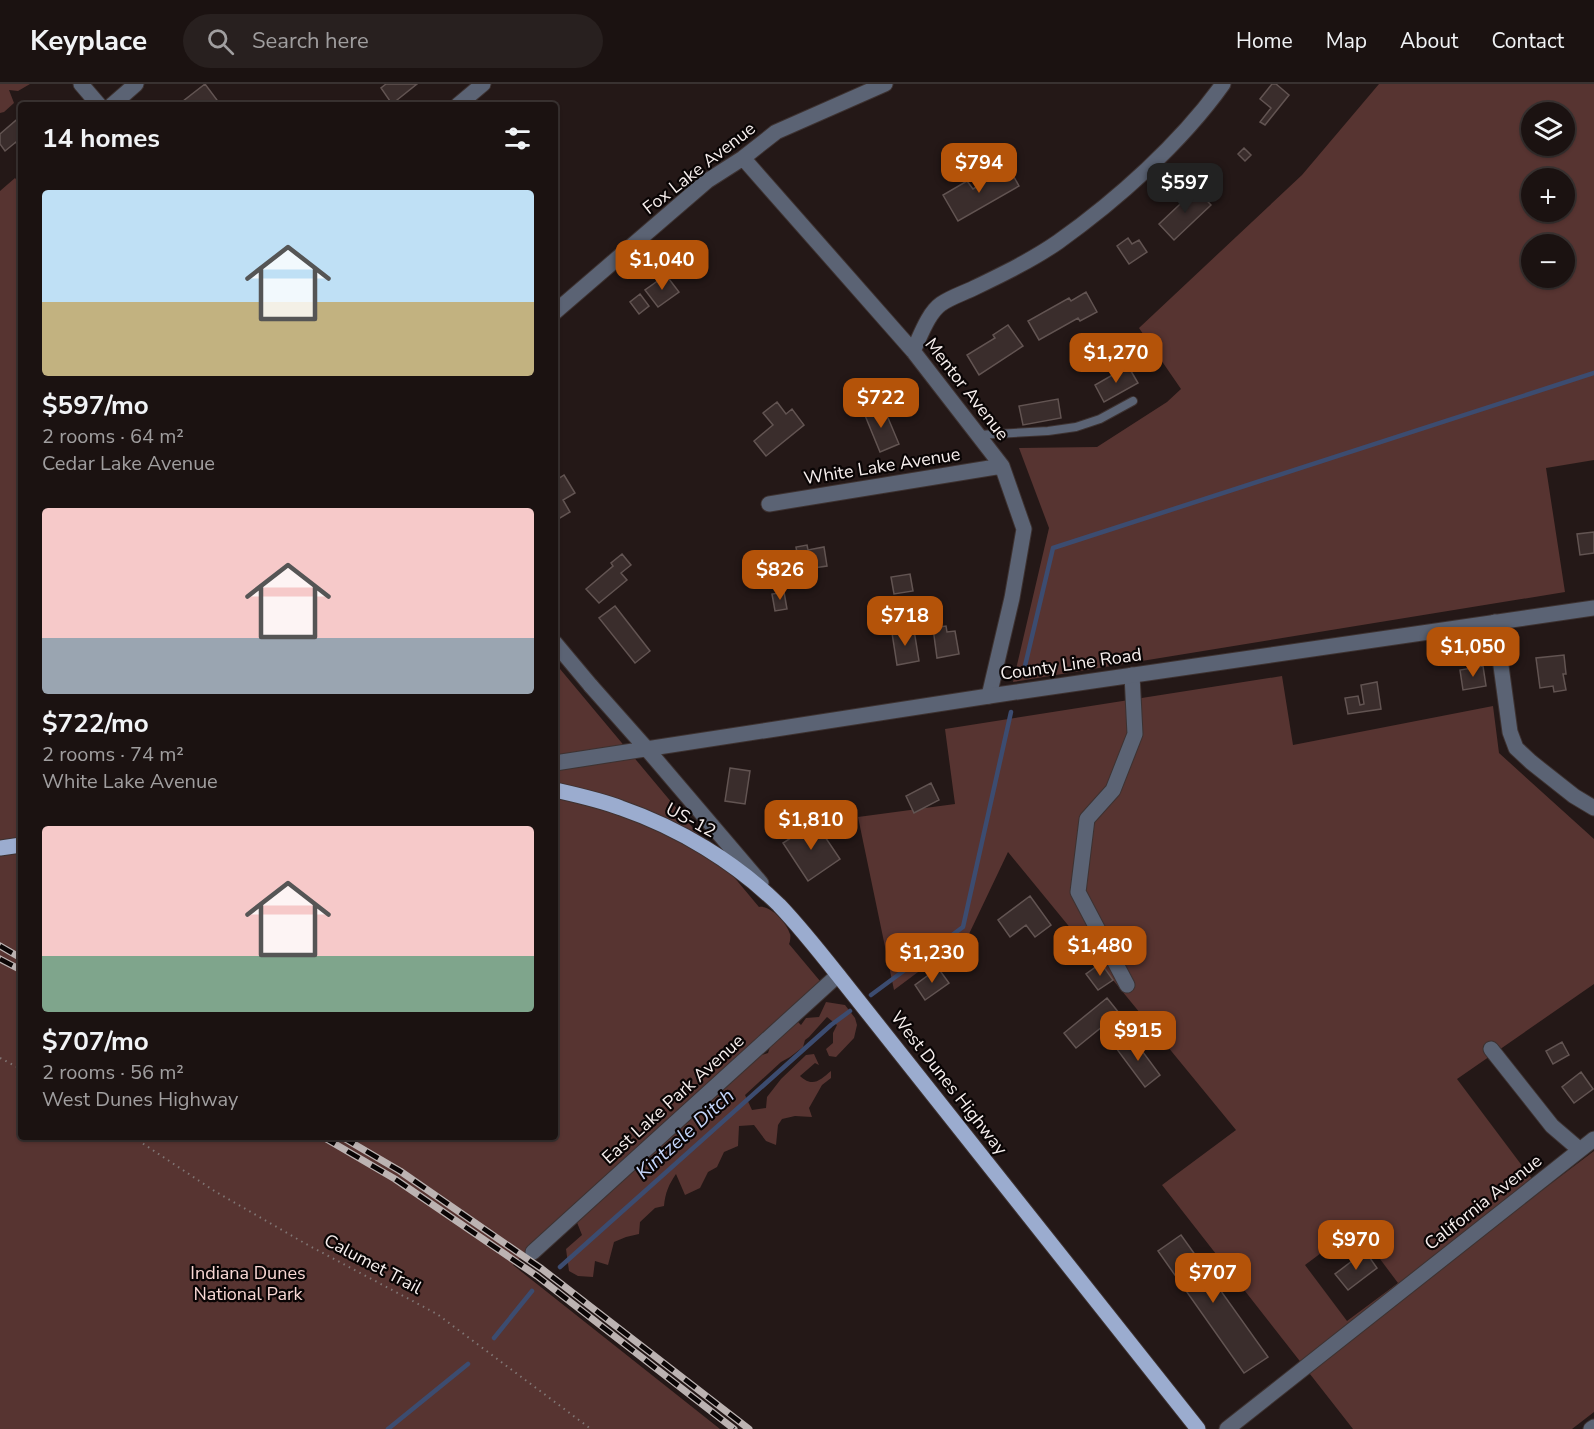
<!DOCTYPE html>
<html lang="en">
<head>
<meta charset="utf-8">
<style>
  :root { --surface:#1b1211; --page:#28201f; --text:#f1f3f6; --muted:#a09e9f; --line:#393231; --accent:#b45309 }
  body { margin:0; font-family:"Nunito Sans",sans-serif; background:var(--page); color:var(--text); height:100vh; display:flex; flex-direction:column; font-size:22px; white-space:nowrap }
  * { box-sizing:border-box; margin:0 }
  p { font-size:20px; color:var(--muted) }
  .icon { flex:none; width:33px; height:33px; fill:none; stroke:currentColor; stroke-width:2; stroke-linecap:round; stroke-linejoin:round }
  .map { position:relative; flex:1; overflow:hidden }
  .panel { position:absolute; left:18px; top:18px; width:540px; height:1038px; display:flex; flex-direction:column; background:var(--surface); border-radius:6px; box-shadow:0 2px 4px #0004,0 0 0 2px var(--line) }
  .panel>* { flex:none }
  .buttons { position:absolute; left:1521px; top:18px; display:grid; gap:12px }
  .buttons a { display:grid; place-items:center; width:54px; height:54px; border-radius:50%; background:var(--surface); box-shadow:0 2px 4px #0004,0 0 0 2px var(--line); font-size:30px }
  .price { position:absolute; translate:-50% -51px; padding:0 14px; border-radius:12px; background:var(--accent); color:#fff; font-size:20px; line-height:39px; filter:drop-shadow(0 2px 3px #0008) }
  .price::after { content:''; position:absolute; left:50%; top:36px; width:18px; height:14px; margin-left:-9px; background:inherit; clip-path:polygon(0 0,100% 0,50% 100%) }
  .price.current { background:#222; color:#fff }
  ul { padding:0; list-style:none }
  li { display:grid; align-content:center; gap:12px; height:318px; padding:0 24px }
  li span { display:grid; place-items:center; height:186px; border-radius:6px; color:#555 }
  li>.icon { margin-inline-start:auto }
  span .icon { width:108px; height:108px; fill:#fffc; stroke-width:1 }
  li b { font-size:26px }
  h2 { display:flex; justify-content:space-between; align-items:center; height:72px; padding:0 24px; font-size:26px }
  header { display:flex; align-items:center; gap:36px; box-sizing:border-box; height:84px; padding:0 30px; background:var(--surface); border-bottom:2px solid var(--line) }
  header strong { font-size:28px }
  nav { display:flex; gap:33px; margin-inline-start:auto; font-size:21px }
  .search { width:420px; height:54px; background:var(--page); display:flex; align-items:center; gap:15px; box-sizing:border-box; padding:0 21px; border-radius:33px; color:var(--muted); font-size:22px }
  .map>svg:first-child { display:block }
  .green { fill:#573431; fill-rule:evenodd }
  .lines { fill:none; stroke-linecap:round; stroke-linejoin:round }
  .stream { stroke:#3c4c70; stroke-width:4.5 }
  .building { fill:#3a2d2c; stroke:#625452; stroke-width:1.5 }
  .service-casing { stroke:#3d3231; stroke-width:10 }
  .minor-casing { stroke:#3d3231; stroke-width:17 }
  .tertiary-casing { stroke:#3d3231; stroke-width:17 }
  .primary-casing { stroke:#3d3231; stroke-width:17 }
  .path { stroke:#807675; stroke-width:2; stroke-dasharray:1.5 4.5; stroke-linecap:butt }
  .service { stroke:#5b6374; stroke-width:8 }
  .minor { stroke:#5b6374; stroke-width:15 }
  .tertiary { stroke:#5b6374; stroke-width:15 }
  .primary { stroke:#9baccf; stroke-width:15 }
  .rail-casing { stroke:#bcb3b2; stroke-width:7 }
  .rail { stroke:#0a0505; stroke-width:4.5; stroke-dasharray:14; stroke-linecap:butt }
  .labels { text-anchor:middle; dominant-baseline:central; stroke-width:4.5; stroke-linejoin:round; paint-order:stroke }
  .street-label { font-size:18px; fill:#f7efee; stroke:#0a0505 }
  .park-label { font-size:18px; fill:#f9d8d5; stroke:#0a0505 }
  .water-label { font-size:20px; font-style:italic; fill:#c4d5fb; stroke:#0a0505 }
</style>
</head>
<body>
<header>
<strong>Keyplace</strong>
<div class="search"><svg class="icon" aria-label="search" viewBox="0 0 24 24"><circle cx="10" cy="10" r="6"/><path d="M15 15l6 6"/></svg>Search here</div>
<nav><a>Home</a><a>Map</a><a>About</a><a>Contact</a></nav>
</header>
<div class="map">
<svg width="1594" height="1345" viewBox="0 0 1594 1345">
  <rect width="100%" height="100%" fill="#241817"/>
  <path class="green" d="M0,0H30L18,7L9,6L14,19L4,28L0,29Z
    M1379,0H1594V376L1546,384L1565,508L1013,598L1049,444L1019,364L1097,363L1167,318L1181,305L1139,244L1302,91ZM1532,28H1564V62H1532ZM1532,94H1564V128H1532ZM1532,160H1564V194H1532Z
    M15,94L21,101V1053H555V579L759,823C771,821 787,839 790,850C791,851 790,859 789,860L820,897L796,919L794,926L756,973L768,969L771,960L794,939L798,938L801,941L806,934L819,933L826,918L845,921L855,934L857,941L854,954L836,973L829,972L826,965L833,959V949L837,941L827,933L809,953L805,956L803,963L790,973L781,978L745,1011L752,1026L766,1024L767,1013L781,995L806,971L814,970L819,981L815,979L800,992C813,1004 820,996 831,987V994L822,1001L809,1024L812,1033L795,1032L782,1035L778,1041L776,1061L766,1057L754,1041L739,1042L738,1062L724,1068L717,1083L708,1088L700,1104L685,1111L676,1090C669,1100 665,1109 664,1122L655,1124L640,1138L639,1150L626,1153L614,1158L608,1181L595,1177L593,1193L578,1192L569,1187L566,1165L582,1151L576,1136L598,1116L606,1112L611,1106L546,1150L526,1171L524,1170L513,1181L720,1345H0V107Z
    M1282,592L1293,661L1493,622L1499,669L1594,755V900L1457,995L1541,1107L1594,1067V1328L1572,1345H1353L1162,1101L1236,1046L1008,768L969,850L894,906L858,733L955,720L945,645ZM1356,1143L1398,1199L1347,1237L1305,1181Z"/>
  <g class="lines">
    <path class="stream" d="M1024,586L1053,464L1594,289
      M871,911L963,843L1011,628
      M560,1183L831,941L850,927
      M494,1254L532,1207
      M388,1345L468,1280"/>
  </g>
  <path class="building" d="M205,0L217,16L210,21H178Z
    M386,0H417L392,20L381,4Z
    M1272,0H1276L1289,11L1265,41L1260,38L1271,24L1260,15Z
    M21,32V64L16,58L5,67L0,60V50Z
    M1244,64L1251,71L1245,77L1238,70Z
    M1009,84L1019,102L958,137L943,111L967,97L973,105Z
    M1196,105L1211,121L1174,156L1159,140Z
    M1128,154L1132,160L1139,156L1147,168L1129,180L1117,162Z
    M666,191L679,208L658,223L645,206Z
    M1086,208L1097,228L1080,237L1078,234L1039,256L1028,237L1069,214L1071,217Z
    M640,210L649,222L639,230L630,218Z
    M1008,241L1023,262L979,291L967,271L995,254L993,251Z
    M1128,282L1138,299L1104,318L1095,301Z
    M880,296L882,312L868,313L867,297Z
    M1058,315L1061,334L1023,341L1019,322Z
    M777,318L786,330L792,325L804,341L766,372L754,357L773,341L763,329Z
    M883,322L899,360L880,368L864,329Z
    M564,391L575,409L563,416L570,428L555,437V397Z
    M1594,448V469L1580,471L1577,450Z
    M807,461L808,466L824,463L827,482L800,486L796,463Z
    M622,470L631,481L621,489L627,496L599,519L586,505L613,482L611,479Z
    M910,490L913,507L894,510L891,493Z
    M784,508L787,525L775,527L772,510Z
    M615,522L650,567L635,579L599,534Z
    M946,542L947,548L955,547L959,570L937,574L933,544Z
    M914,546L919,577L897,581L892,549Z
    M1564,571L1566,590H1563L1566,606L1554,608L1553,602L1540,604L1536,574Z
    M1483,582L1486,602L1463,606L1460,586Z
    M1377,598L1381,625L1348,630L1345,614L1358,612L1360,621L1364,620L1361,601Z
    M730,684L750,687L745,720L725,717Z
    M931,699L939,716L914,729L906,712Z
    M815,738L840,775L808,797L783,759Z
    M1030,812L1051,841L1035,853L1026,841L1010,853L998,836Z
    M1101,879L1113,896L1098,906L1086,890Z
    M938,884L949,899L925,916L915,901Z
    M1107,914L1119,929L1076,964L1064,949Z
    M1131,952L1160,991L1145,1003L1116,964Z
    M1562,958L1569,971L1553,980L1546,967Z
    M1581,988L1593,1005L1574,1019L1562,1003Z
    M1181,1151L1268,1273L1244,1289L1158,1167Z
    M1365,1167L1377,1184L1348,1206L1335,1190Z"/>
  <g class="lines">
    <g class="service-casing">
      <path id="service" d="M978,351L1048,347L1076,343L1100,335L1133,317"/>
    </g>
    <g class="minor-casing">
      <path id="minor" d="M81,0L99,21
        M112,21L136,0
        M458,21L483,0
        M743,74L913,267L1002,382L1024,445L1012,514L989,612
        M555,228L707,97L743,74L776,48L885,0
        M913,267C920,253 928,229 941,220C951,213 964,209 974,204C1003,190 1032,176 1058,158C1117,116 1181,59 1223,0
        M769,420L1002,382
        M1495,538L1510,648L1516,664L1531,678L1574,712L1594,724
        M555,559L591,602
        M1127,901L1078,808L1087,735L1113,706L1135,650L1132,591
        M1491,965L1552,1042L1580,1066
        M533,1168L838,891
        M1227,1345L1594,1055
        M1591,1345L1594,1343"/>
    </g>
    <g class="tertiary-casing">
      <path id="tertiary" d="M591,602L646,664L761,799
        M555,679L989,612L1594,524"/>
    </g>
    <g class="primary-casing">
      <path id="primary" d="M555,706C577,711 600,716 621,724C679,744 735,778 779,821C800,843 819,867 838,891L1198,1345
        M0,764L21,761"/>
    </g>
    <path class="path" d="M0,974L21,985
      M133,1053L216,1108L306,1160L437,1230L591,1345"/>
    <use href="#service" class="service"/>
    <use href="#minor" class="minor"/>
    <use href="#tertiary" class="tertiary"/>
    <use href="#primary" class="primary"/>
    <g class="rail-casing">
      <path id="rail" d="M0,862L21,874
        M0,875L21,886
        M323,1053L395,1095L537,1192L734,1345
        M342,1053L400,1087L542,1185L749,1345"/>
    </g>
    <use href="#rail" class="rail"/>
  </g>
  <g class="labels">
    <g class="street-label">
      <text transform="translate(699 84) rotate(-38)">Fox Lake Avenue</text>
      <text transform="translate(967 305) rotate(52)">Mentor Avenue</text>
      <text transform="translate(882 382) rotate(-9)">White Lake Avenue</text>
      <text transform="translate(1071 580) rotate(-8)">County Line Road</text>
      <text transform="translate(691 736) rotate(28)">US-12</text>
      <text transform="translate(949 999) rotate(52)">West Dunes Highway</text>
      <text transform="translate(673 1015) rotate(-42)">East Lake Park Avenue</text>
      <text transform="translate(1483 1118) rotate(-38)">California Avenue</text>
      <text transform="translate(373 1180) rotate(28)">Calumet Trail</text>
    </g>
    <g class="park-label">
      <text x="248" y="1189">Indiana Dunes<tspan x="248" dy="21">National Park</tspan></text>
    </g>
    <g class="water-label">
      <text transform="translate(685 1050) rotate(-42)">Kintzele Ditch</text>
    </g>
  </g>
</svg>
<div class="buttons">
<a><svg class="icon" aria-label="layers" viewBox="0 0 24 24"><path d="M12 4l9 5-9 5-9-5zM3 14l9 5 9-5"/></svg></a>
<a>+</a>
<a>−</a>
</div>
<b class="price" style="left:979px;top:110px">$794</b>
<b class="price current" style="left:1185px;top:130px">$597</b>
<b class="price" style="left:662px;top:207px">$1,040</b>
<b class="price" style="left:1116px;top:300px">$1,270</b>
<b class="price" style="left:881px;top:345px">$722</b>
<b class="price" style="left:780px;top:517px">$826</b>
<b class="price" style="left:905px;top:563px">$718</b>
<b class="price" style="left:1473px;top:594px">$1,050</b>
<b class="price" style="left:811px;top:767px">$1,810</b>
<b class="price" style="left:1100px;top:893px">$1,480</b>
<b class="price" style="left:932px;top:900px">$1,230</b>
<b class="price" style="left:1138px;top:978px">$915</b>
<b class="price" style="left:1356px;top:1187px">$970</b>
<b class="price" style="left:1213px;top:1220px">$707</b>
<section class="panel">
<h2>14 homes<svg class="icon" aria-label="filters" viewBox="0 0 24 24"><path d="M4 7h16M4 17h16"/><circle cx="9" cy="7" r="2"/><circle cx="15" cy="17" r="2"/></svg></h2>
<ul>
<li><span style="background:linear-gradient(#bfe0f5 60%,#c2b280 0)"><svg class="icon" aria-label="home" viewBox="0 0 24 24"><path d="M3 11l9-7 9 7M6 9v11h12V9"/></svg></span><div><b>$597/mo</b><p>2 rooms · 64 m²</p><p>Cedar Lake Avenue</p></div></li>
<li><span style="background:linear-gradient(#f6c9c9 70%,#9aa5b1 0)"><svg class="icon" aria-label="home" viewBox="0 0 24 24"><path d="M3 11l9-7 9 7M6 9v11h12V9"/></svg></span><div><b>$722/mo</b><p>2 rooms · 74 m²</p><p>White Lake Avenue</p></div></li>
<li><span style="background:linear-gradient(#f6c9c9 70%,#7fa58c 0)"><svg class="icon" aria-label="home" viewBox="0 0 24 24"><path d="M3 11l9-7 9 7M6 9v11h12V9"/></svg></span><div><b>$707/mo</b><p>2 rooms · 56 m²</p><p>West Dunes Highway</p></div></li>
</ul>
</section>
</div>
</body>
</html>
